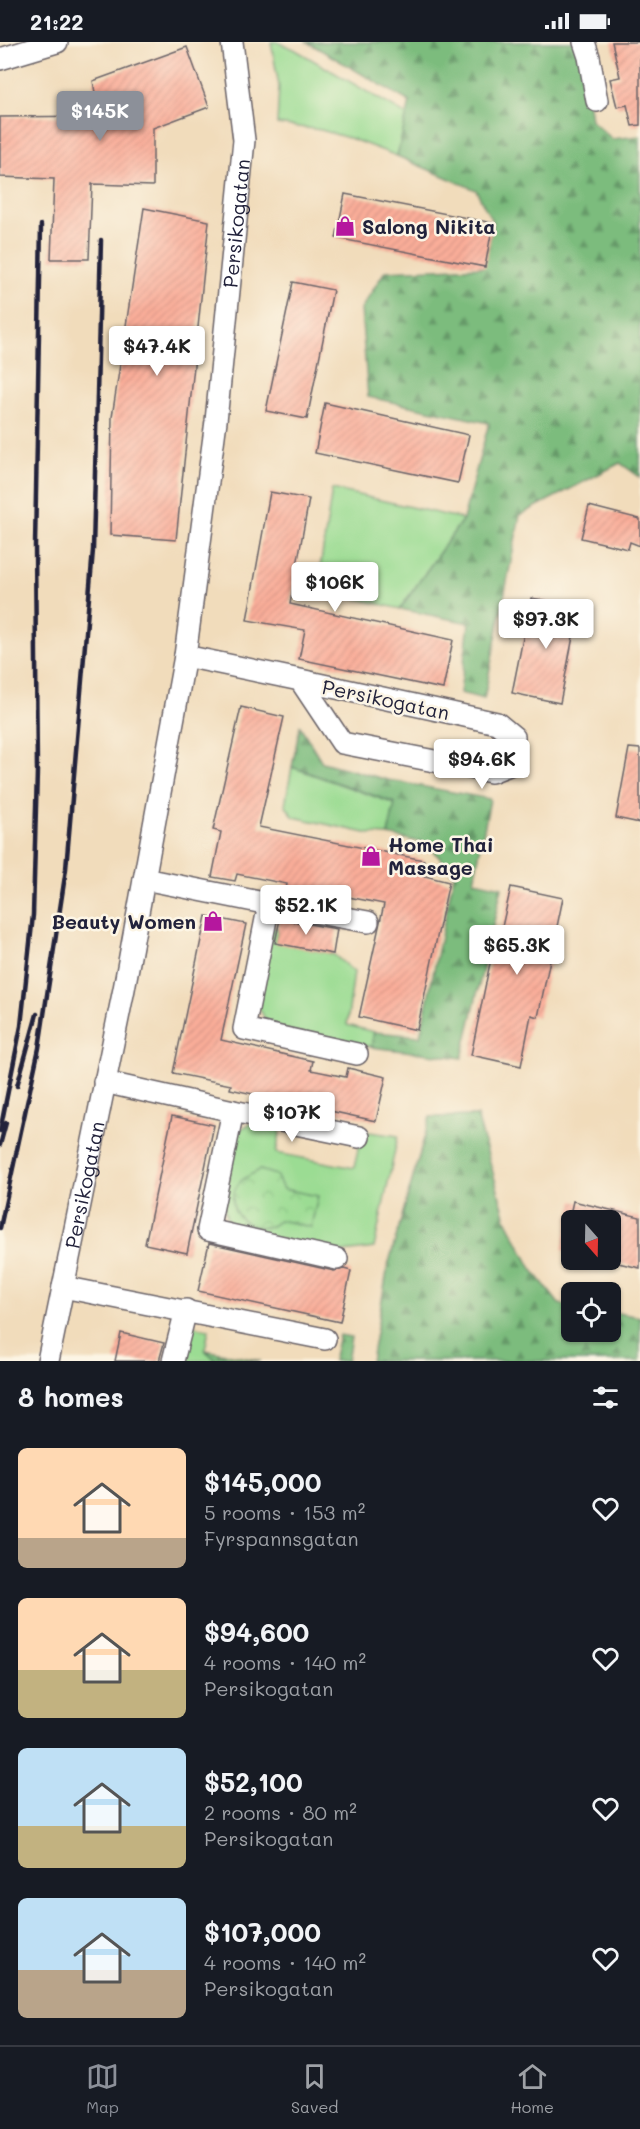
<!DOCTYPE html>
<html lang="en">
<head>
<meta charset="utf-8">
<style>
  :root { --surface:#171b24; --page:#242831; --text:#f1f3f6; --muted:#9ea1a6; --line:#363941; --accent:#8c9099 }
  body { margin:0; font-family:Mali,sans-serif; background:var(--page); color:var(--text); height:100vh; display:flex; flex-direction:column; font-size:22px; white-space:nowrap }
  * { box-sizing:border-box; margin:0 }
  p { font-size:20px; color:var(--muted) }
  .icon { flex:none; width:33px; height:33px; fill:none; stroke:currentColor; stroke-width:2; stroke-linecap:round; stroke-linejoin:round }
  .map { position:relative; height:1319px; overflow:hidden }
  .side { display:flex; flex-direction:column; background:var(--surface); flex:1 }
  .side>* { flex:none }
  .needle { width:39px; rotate:160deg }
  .buttons { position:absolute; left:561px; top:1168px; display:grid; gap:12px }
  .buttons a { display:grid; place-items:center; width:60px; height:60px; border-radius:9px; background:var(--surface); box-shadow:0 2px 4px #0004; font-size:30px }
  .price { position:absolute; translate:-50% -51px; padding:0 14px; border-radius:6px; background:#fff; color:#222; font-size:20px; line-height:39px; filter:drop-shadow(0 2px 3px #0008) }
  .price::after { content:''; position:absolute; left:50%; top:36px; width:18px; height:14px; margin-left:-9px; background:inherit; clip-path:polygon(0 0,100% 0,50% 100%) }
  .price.on { background:var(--accent); color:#fff }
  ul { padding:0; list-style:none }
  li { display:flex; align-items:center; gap:18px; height:150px; padding:0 18px }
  li span { display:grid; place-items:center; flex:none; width:168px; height:120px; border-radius:9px; color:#555 }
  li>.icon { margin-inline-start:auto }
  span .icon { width:72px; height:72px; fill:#fffc; stroke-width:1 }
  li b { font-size:26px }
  h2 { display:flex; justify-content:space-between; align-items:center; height:72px; padding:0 18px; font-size:26px }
  .status { display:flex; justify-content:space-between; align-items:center; height:42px; padding:0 30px; background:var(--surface); direction:ltr }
  .status svg { height:16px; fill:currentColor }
  .menu { display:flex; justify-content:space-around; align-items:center; height:84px; border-top:2px solid var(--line); background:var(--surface); font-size:16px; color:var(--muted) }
  .menu a { display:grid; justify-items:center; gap:3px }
  .menu .on { color:var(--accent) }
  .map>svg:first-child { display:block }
  .grass { fill:#9bdc93; stroke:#5e7f67; stroke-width:1.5 }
  .forest { fill:url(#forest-firs); stroke:#4f6f5c; stroke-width:1.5 }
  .park { fill:url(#park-crowns); stroke:#5e7f67; stroke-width:1.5 }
  .building { fill:url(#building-hatch) }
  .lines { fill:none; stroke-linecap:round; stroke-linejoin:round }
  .street-casing { stroke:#6a6368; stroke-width:24 }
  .street { stroke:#fff; stroke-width:21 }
  .rail { stroke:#22223b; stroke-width:4.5 }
  .labels { text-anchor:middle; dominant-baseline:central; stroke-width:5; stroke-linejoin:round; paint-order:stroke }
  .street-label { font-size:20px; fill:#22223b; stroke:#fcf5e5 }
  .poi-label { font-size:20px; font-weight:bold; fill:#22223b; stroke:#fcf5e5; text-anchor:start }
</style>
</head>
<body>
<div class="status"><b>21:22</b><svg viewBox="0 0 49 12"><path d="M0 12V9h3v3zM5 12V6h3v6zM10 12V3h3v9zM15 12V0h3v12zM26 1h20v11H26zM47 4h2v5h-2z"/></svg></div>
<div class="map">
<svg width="640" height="1319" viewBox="0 0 640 1319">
  <defs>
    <pattern id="forest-firs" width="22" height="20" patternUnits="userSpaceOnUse" patternTransform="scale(1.5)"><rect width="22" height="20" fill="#7cbc7d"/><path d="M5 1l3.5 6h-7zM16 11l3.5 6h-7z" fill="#659868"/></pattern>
    <pattern id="park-crowns" width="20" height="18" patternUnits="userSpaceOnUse" patternTransform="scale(1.5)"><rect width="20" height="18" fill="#9bdc93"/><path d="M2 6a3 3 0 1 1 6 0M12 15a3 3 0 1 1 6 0" fill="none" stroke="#85bc80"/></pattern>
    <pattern id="building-hatch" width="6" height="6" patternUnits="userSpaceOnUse" patternTransform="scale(1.5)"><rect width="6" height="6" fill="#faad99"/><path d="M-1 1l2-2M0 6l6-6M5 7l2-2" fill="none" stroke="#d69585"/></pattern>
  </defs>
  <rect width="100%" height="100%" fill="#fcf5e5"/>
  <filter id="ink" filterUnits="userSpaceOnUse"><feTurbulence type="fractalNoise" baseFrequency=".0167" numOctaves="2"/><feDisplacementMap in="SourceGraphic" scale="12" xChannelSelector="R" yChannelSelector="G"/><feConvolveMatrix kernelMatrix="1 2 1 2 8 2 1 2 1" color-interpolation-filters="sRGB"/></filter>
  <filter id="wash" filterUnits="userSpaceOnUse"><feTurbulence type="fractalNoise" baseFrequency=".008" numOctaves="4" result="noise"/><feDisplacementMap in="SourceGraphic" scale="24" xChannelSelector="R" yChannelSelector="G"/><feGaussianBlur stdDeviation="1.35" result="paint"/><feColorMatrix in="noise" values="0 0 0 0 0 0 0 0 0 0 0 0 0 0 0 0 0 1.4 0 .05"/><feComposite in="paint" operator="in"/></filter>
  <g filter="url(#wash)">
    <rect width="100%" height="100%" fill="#f1dcbb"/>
    <path class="grass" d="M271,0H277L294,7L407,73L397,114L352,97L321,88L277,82L279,44Z
      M332,447L463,477L400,567L317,547Z
      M292,725L395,762L388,793L370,792L294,775L285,763Z
      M272,886H278L275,900L333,912L354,930L347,983L374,990L371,1005L279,987L266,979L256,960Z
      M253,1080L281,1086L276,1111L354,1126L362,1089L398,1094L374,1206L336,1211L234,1186L227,1177L223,1161L239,1088Z
      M190,1284L209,1287L205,1308L217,1319H181Z"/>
    <path class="forest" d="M307,0H576L585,34L591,78L612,97L640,94V435L620,421L520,473L484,657L460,651L469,581L400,567L463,477L489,381L368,355L361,267L385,229L484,225L493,181L476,148L397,114L410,60Z
      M300,684L322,720L388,738L490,757L474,839L502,845L462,1016L371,1005L374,990L420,994L454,833L428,802L388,793L395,761L292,725Z
      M477,1074L506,1177L532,1227L559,1262L571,1264L572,1290H610L611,1270L640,1275V1319H371L388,1224L430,1075Z
      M339,1293L351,1295L347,1319H333Z
      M205,1308L261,1319H217Z"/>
    <path class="park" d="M260,1128L276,1133L283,1147L318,1154L311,1185C303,1184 288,1178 279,1179C276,1180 274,1183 271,1184C253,1190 231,1175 233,1156C235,1139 246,1135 260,1128Z"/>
    <g id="blocks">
      <path class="building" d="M612,0H640V83L632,84L627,63L617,65L610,37L620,35Z
        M187,5L209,65L153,86V144L92,142L89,217H51L54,137L0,135V75L99,74L93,39Z
        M345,152L493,181L485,225L336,196Z
        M144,166L209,179L176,498L110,493L112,375Z
        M293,240L333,248L307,377L266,369Z
        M325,361L469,393L458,441L315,411Z
        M270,450L309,457L290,562L453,598L443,647L299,617L305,588L247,578Z
        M589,464L640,477V504L630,500L628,507L581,496Z
        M531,556L579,564L560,661L512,651Z
        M241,665L284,675L259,785L424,818L421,833L449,840L417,988L359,975L384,862L343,854L342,862L285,852L287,842L237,832L235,839L212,835L221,790L213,788Z
        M629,706L640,707V781L616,776Z
        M511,845L563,856L538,975L531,973L521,1024L471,1013L495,897L499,898Z
        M206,874L246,882L221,998L313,1019L311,1028L346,1035L348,1026L386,1035L376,1079L230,1047L231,1043L173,1031Z
        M280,877L337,887L333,912L275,901Z
        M172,1074L214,1083L187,1211L145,1202Z
        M573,1159L640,1175V1226L605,1218H610V1179H572V1210L562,1208Z
        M209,1201L334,1229L344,1227L351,1229L340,1280L198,1249Z
        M121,1291L164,1301L159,1319H115Z"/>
    </g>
  </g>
  <g filter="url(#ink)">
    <use href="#blocks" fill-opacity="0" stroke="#6a6368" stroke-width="1.5"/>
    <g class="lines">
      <g class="street-casing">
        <g id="street">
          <path d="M584,0L589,15L597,59"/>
          <path d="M0,17L57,0"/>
          <path d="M185,614L300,638L342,701L491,730L509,723L514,695L497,681L300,638"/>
          <path d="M144,837L269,862L244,987L357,1012"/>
          <path d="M269,862L368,880"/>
          <path d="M104,1040L233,1069L208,1188L337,1217"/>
          <path d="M233,1069L359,1095"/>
          <path d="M63,1245L325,1297"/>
          <path id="s1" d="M48,1319L124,947L185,614L216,379L244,98L232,0"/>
          <path d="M173,1319L186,1268"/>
        </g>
      </g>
      <use href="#street" class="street"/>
      <path class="rail" d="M17,1044L37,972
        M0,1089L21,984L33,873L37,729L35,504L41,183
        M0,1103L6,1081
        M0,1186L39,1006L66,827L93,508L101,198"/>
    </g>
  </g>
  <defs>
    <g id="shop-bare" transform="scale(1.62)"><path d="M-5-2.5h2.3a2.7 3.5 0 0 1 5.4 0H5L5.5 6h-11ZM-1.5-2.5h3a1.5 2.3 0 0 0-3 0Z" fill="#b5179e" stroke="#fcf5e5" stroke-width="2.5" paint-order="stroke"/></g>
  </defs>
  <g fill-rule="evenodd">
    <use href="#shop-bare" x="345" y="184"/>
    <use href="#shop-bare" x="371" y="814"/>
    <use href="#shop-bare" x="213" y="879"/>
  </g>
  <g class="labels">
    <g class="street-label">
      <text stroke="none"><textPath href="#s1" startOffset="1154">Persikogatan</textPath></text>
      <text transform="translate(386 657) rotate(12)">Persikogatan</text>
      <text stroke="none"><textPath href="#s1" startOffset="180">Persikogatan</textPath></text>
    </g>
    <g class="poi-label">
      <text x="362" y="184">Salong Nikita</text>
      <text x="388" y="802">Home Thai<tspan x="388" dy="23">Massage</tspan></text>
      <text x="196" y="879" text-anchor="end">Beauty Women</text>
    </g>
  </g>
</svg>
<div class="buttons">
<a><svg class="needle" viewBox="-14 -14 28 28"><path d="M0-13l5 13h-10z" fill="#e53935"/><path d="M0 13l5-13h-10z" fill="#9ea1a6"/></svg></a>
<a><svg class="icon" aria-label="locate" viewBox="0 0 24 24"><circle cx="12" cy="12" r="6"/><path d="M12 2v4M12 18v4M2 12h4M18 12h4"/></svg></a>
</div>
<b class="price on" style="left:100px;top:100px">$145K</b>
<b class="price" style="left:157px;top:335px">$47.4K</b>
<b class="price" style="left:335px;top:571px">$106K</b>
<b class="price" style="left:546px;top:608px">$97.3K</b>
<b class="price" style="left:482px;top:748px">$94.6K</b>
<b class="price" style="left:306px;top:894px">$52.1K</b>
<b class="price" style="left:517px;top:934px">$65.3K</b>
<b class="price" style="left:292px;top:1101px">$107K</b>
</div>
<section class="side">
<h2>8 homes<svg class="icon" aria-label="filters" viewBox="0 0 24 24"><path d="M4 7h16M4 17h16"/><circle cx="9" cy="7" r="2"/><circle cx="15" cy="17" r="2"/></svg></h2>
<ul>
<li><span style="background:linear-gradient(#ffd9b3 75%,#b9a48a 0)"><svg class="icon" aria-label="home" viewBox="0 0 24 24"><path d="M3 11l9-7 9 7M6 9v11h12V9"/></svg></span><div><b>$145,000</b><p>5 rooms · 153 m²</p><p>Fyrspannsgatan</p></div><svg class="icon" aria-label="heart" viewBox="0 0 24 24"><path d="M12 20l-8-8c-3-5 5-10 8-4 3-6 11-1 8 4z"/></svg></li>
<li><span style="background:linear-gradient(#ffd9b3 60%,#c2b280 0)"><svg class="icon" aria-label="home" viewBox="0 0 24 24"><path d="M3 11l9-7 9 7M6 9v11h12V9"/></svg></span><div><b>$94,600</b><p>4 rooms · 140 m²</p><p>Persikogatan</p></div><svg class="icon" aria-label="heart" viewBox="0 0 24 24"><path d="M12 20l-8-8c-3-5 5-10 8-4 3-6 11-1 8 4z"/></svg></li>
<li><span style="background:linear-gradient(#bfe0f5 65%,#c2b280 0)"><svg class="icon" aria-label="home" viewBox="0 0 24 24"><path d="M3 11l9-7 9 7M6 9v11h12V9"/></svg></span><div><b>$52,100</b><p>2 rooms · 80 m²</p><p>Persikogatan</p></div><svg class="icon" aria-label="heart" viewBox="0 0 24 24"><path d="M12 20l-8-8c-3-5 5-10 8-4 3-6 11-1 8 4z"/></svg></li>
<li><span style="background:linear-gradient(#bfe0f5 60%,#b9a48a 0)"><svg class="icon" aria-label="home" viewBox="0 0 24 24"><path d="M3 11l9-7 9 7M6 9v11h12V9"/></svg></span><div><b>$107,000</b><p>4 rooms · 140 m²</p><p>Persikogatan</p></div><svg class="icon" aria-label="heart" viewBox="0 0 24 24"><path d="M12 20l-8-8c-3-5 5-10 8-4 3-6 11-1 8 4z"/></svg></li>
</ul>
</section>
<nav class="menu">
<a class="on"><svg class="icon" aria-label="map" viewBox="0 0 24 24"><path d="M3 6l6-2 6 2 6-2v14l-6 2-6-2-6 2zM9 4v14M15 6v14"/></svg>Map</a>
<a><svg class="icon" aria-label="saved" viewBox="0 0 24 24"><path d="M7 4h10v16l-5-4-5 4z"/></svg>Saved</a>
<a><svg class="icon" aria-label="home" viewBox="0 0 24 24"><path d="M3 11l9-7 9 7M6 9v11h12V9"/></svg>Home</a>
</nav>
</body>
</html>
